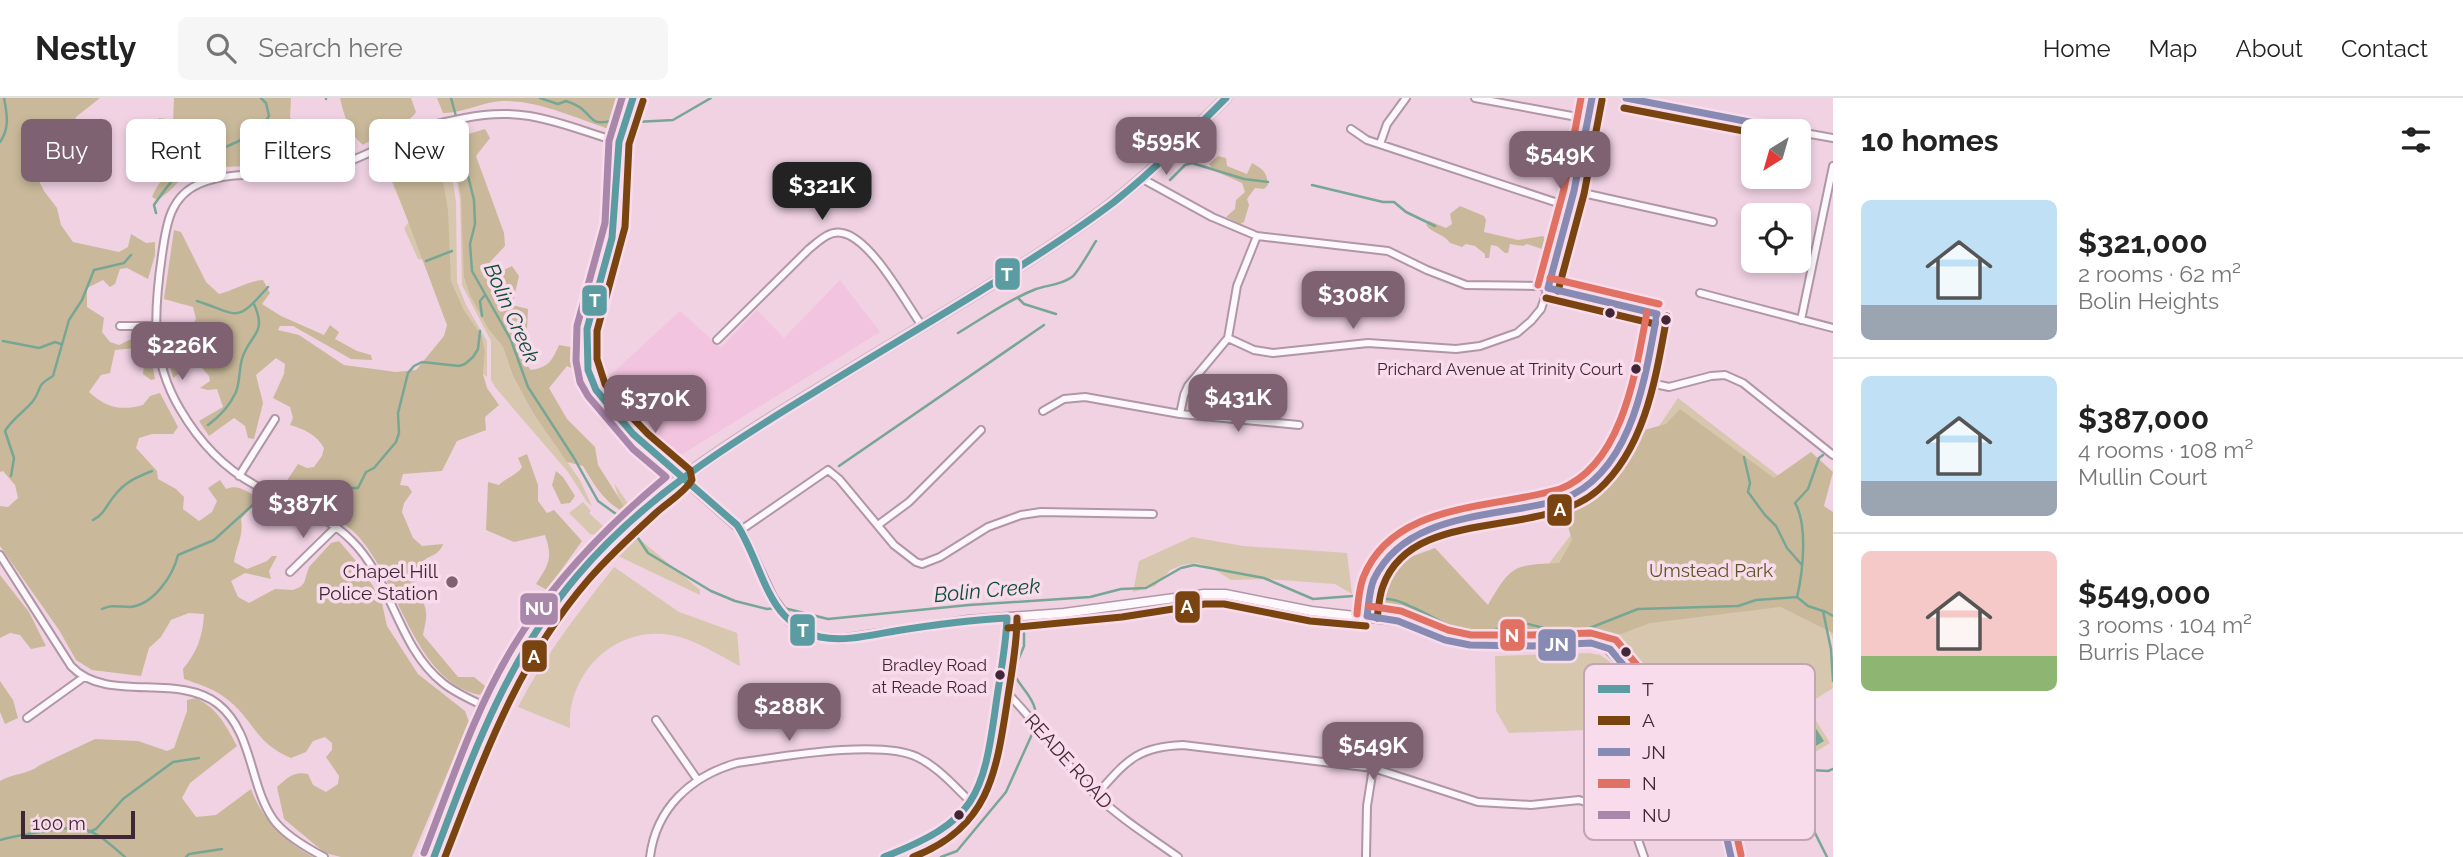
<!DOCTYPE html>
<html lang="en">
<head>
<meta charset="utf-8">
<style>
  :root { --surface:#fff; --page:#f6f6f6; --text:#222; --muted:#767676; --line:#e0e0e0; --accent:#7e6272 }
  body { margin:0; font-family:Raleway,sans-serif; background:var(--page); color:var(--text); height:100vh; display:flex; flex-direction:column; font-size:26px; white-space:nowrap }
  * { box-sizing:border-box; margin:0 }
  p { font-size:23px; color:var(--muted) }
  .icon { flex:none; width:38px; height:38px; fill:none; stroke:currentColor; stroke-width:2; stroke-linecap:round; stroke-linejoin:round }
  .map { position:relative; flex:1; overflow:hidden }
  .drawer { display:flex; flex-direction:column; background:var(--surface); width:630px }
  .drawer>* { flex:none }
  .hud { position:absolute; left:21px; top:21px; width:665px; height:63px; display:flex; gap:14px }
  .needle { width:46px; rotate:217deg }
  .controls { position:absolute; left:1741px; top:21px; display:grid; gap:14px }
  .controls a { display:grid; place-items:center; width:70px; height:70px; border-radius:10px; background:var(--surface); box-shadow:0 4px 10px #0003; font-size:35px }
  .scale { position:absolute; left:21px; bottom:18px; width:114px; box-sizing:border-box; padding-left:7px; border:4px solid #412635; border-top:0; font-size:19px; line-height:24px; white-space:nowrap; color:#412635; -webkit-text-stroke:5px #f9dceb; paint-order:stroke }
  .price { position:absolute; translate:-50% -60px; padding:0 16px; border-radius:14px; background:var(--accent); color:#fff; font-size:23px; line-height:46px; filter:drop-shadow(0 2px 4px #0008) }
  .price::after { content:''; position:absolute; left:50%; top:42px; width:21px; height:16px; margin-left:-10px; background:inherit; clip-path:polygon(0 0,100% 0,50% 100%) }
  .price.current { background:#222; color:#fff }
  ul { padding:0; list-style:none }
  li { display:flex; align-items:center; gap:21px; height:175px; padding:0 28px }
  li+li { border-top:2px solid var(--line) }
  li span { display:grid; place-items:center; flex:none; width:196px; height:140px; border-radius:10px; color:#555 }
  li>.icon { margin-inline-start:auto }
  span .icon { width:84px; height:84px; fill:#fffc; stroke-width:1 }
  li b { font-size:30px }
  h2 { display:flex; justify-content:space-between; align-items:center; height:84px; padding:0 28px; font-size:30px }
  .pill { padding:0 24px; border-radius:10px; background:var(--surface); box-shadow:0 4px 10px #0003; font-size:24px; line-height:63px }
  .pill.current { background:var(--accent); color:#fff }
  header { display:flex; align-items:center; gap:42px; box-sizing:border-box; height:98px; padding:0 35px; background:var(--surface); border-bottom:2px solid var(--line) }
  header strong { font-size:33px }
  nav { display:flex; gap:38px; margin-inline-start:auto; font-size:24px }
  .search { width:490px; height:63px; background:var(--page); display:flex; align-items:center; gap:18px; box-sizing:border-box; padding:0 24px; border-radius:10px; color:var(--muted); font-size:26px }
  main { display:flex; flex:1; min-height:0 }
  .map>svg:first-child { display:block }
  .built { fill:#f3c4df }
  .green { fill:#d7c7ae }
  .forest { fill:#c9b99a }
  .water { fill:#78a695 }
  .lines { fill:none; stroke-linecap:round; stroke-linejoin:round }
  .stream { stroke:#78a695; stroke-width:2.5 }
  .minor-casing { stroke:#b097a5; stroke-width:10 }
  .tertiary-casing { stroke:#b097a5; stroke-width:11 }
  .primary-casing { stroke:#c8b8c1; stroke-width:13 }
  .minor { stroke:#fdf8fb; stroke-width:6 }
  .tertiary { stroke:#fdf8fb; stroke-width:8 }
  .primary { stroke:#e3e8ed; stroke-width:10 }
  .bus-1-casing { stroke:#f9dceb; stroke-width:12 }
  .bus-2-casing { stroke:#f9dceb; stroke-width:12 }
  .bus-3-casing { stroke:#f9dceb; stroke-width:12 }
  .bus-4-casing { stroke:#f9dceb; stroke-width:12 }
  .bus-5-casing { stroke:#f9dceb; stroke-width:12 }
  .bus-1 { stroke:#5a9ca2; stroke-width:7 }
  .bus-2 { stroke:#794410; stroke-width:7 }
  .bus-3 { stroke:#878bb3; stroke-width:7 }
  .bus-4 { stroke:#e17263; stroke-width:7 }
  .bus-5 { stroke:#a987ab; stroke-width:7 }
  .bus-dot { fill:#412635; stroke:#f9dceb; stroke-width:2.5 }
  .poi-dot { fill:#7e6272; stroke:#f9dceb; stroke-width:2.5 }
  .labels { text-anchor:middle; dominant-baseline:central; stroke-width:7; stroke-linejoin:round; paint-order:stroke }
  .bus-label { font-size:17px; fill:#412635; stroke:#f9dceb; text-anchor:end }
  .park-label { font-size:19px; fill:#5b5722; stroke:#f9dceb }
  .poi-label { font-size:19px; fill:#412635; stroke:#f9dceb; text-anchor:end }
  .street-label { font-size:19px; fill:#412635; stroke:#f9dceb }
  .water-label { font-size:21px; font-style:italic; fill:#0b4d37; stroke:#f9dceb }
  .key { fill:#f9dceb; stroke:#c2a5b4; stroke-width:2 }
  .key-label { font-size:19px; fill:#412635 }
  .line-badge { stroke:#f9dceb; stroke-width:2.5 }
  .badge-label { font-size:19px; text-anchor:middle; font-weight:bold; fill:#fff }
</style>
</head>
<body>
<header>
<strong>Nestly</strong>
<div class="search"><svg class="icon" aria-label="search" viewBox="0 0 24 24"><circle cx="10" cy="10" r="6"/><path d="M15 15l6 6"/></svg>Search here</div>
<nav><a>Home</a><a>Map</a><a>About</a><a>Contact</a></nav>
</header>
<main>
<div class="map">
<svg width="1833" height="759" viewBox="0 0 1833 759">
  <rect width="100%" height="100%" fill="#f0d2e3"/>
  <path class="built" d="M840,182L880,234L676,360L640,331L609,298L602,285L680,213L721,250L757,212L784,240Z"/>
  <path class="green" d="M447,28H453L452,38L458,70L463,127L489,232L503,249L513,278L533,315L580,382L592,408L587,404L568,374L495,289L491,282V243L462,187L460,102Z
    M441,30L448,52L456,104L457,184L466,207L487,243V279L483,276L485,254L482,238L464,212L451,183L449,158L413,131L424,162L418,161L404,130L409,124L388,76L381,77L373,65L375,59Z
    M1678,300L1833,420V541L1824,521L1830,546L1833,590L1713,667L1695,638L1627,553L1619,545L1600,536L1413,516L1378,508L1379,500L1404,501L1506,522L1653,329L1657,331Z
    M614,385L629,407L596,437L590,436L569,415L583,404L591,413L589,415L604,429L624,408L618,398Z
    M637,439L700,492V497L618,458Z
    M1192,439L1243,448L1347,455L1352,496L1335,486L1266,481L1231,482L1212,470L1197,465L1182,467L1170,472L1155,488L1133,494L1139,463Z
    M614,469L679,514L737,535L740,568C718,557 695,541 671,537C615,527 567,575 570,630L518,609C544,558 579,514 614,469Z
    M1589,555L1600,557L1609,563L1662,629L1509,635L1496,613L1495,558Z
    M1810,613L1830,645L1791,669L1771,638Z"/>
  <path class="forest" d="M0,0H100L76,19L75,25L93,44L87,48L54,28L47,31L40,38L34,73L44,93L57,110L61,127L73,144L119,154L128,149L131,136L146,145L155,144V157L148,181L127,170L120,171L115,186L110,189L103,182L87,190V209L104,220L102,234L110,244L119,247L142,236H147L155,281L151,282L143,276L146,249L115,252L110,275L101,277L89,294C106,310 121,313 143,307L150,298L160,295L178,329L173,336H152L139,340L136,350L157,373L158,381L176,391L184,399L183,411L199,423L212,414L217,403L208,390L220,382L226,391C237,386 245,392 255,398V405L241,421C244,438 236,448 234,464L247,471L267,463L272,458H277L269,473L271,481L245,475L231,483L238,499L249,505L275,491L293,492L300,489L304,485L309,469L331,445L339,443L362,470L374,490L382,505L387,528L418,576L465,613L469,624L412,759H341L325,755L284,721L277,689C287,680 294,673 308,676L313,687L326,694L338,686L339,678L326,659L332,652V645L325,639L313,643L306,654L291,660C254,645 253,619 224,599C212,590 198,586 184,581L183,571C197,554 203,538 204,516L189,515L171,522L161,539L149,550L141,578L92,572L76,562L59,532L0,448V408L8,409L18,400L15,387L3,373L0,374Z
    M174,0H291L290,19L295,37L285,61L276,64V39L248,53L244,68C228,70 200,66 187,76C176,85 171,94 157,102L152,99C157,86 166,79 170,66L158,55C164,42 162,36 153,24L159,20L166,21V29L170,30L173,25Z
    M340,0H411L416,14C411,25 376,38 363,47C349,36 344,17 340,0Z
    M437,0H622L614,31L612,32C577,21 539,2 502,3C482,4 460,16 443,15Z
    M485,31L490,40L476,58L504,135L505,148L490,164L498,175L512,168L519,178L512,207L528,211L527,231L518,245L530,259L526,266L531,272C549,269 552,263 559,247L576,250L577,269L575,272L567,268L549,290L567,321L595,349L598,367L624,408L620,412C602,401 593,385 583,368L567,364L533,315L513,278L503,249L489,232L470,197L464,179L461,101L452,41Z
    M431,45L437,47L448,113L451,183L464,212L482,238L485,254L483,276L487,290L499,307L485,319L486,332L457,343L442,373L403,376L400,387L408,388L412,394L404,405L402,414L413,440L422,448L443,446C437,463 422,453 415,478C411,494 426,501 426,515C427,522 424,530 423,537L458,579H474L485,588V591L480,597C413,584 399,480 356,436C335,416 307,405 282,393L275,387L286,384L298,366L307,370L314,369L322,358L324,350C317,337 304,331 290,327L293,320L290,309L273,300L284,276L285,266L276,260L256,277L263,305L254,341L248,340L245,328L234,320L209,338L199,323L223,309L217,291L208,292L200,290L210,283L209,278L196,263L173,280L164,243L165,227L179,239L190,232L196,221L193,209L164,201L174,132L181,134L206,184L219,196C235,192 247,183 263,182L270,195L262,206L281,218L324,237L330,227L339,234L335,241L357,253L371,257L372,262L351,261L293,228H280L278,232L299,237L344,267L396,274L416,272L444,238L447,227L388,70Z
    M1218,58L1226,60L1227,68L1247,76L1252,65C1263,71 1267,74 1268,87L1264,91L1255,90L1247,101L1249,107L1244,124L1240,126L1226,119L1235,111L1236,102L1245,94L1242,85L1213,72L1209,66Z
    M1460,108L1484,118L1486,122L1484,134L1518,142L1543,138L1548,146V153L1527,146L1523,148L1510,146L1508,155H1505L1497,148L1491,147L1489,160H1485V156L1475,148L1466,146L1462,149L1450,145C1443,135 1433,136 1426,127L1429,123L1446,130L1452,126L1450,116Z
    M1680,311L1774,380L1811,354L1833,374L1824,408L1833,414V535L1781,509L1650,525L1621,536L1473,540L1448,535L1416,521L1384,513L1380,510L1386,481L1405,461L1435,450L1488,507C1511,467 1514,467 1559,465L1572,442L1564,415L1594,395L1618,368L1641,333L1666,326Z
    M527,356L538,387V403L547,415L554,412L582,443L547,492L536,486C549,466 553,460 545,437L514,444L486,432L488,384L499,387C507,379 516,378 522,369L518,360Z
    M556,373L563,379L575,398L570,405L561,406L552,387Z
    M0,477L29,514L46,548L31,551L20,537L10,535L0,540Z
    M0,583L13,602L18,620L5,626L0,614Z
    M196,600C218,611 225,626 237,648L190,685L182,700L196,719L216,717L251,691C262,721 285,744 313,759H0V683C13,675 28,677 40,667L95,641L138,643L167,653L174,650L187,613V602Z"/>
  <path class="water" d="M1810,621L1824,643L1814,649L1807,639L1796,646L1788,634Z"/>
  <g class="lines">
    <path class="stream" d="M326,0V1
      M451,0L460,33L462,66L468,78L474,102L475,126L470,146L472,173L511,242L528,289L574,360L598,403L616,416
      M540,0L558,6L566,3C571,5 578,7 582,11C594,21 591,27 611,23
      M636,24L673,22L711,0
      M0,44C10,30 7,16 4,0
      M252,53L262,30
      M1170,82L1185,67L1192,65L1244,81L1268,84
      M1312,87L1383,104H1394L1406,114L1435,128
      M156,115L154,107C165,91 175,77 191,66C215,49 253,45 269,18L266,5L261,0
      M426,163L452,153
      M1018,200L1024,206L1056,216
      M197,203C240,217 235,226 268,189
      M482,218L480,203L485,197
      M958,235C983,220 1008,202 1036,191C1048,187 1061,187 1072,179C1077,176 1092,149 1096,143
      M3,243L39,250L55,244L61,246
      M208,327C219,319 230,307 236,294C240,284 239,271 242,261C249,236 268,237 254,206
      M1744,359L1750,385L1748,394L1765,417L1776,428L1787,450L1801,466
      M839,368L1044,227
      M11,378L14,360L5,333C12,321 24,314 33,303C43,290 34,289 53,278L69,222L82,202L94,172L124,165L131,157
      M312,394C325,402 338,402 348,390H358L366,374L374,370L396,344L399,335L398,315L408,275L414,268L422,264L459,268L465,266L473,259L478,251L480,233
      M93,422C104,417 107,406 115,397C125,384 137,379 152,373
      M636,437L648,455L711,493L735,503L767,511L777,510
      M1797,499C1803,474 1808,427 1795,405L1808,391L1819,360L1823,357
      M1380,501C1393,500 1401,504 1412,509C1456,529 1468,548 1516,523L1572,537L1638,511L1738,508L1756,502L1797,499L1808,508L1823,513L1831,551L1833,583
      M784,510L828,521L969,507L1090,499L1121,491L1146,490L1181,470L1194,467L1264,480L1313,501L1353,498
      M102,511C112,506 119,509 130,509C153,507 173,478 178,457L214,442L257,403
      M1824,513L1833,518
      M1024,527V548L1013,574C1019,588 1032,597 1035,611
      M89,734L96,731L123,701L173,664L199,660
      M0,742C15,738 70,727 83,731C98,734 113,749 125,759
      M186,759L189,756L222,751
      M941,759L957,753L1006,694L1033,634
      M1827,759L1794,693L1798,681L1810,672L1828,673L1833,671"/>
    <g class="minor-casing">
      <path id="minor" d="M1475,0L1588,21
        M1626,0L1796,33
        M1351,31L1367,42L1570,109
        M1799,34L1833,40
        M1380,46L1387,26L1406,0
        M1141,80L1212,119L1257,138L1388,153L1427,172L1466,187L1540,188L1657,216C1648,263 1636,334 1604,370C1598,378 1589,387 1581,392C1567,402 1547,405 1531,409C1478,420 1398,423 1374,481C1369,493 1369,506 1367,518
        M1574,93L1713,124
        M1257,138L1237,188L1228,240L1254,252L1273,255L1368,245L1456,251L1480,248L1517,235L1531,223L1541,211L1548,190L1574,93L1592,0
        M1700,195L1833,230
        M1801,222L1833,68
        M120,228H155
        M717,242L809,151C818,144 829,132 842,135C871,140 905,204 922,228
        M1641,283L1669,289L1711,278L1725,277L1743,285L1833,357
        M1043,313L1064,301L1085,299L1180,316L1299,327
        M1180,316L1184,297L1188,288L1228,240
        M239,378L275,321
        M878,427L909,404L981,332
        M741,432L828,372L839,381L894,447L916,464L922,466L940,459L988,429L1021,417L1041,414L1153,416
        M0,457L71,568C106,606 178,574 218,606C253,634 249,686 273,721C284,737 307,750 324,759
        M290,474L336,429
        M999,587C1035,620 1061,663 1096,697C1121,721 1150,739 1178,759
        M493,612C476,604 458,597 443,585C397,548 393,484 352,443C325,415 288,406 255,387C224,370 198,342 180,311C150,261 154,212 162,157C166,129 169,99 199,86C239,69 286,82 328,71C361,61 390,44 421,31C435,25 450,23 465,20C526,7 562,27 619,44
        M27,620L84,579
        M656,622L697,681
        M1096,697C1126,664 1135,649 1183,647L1373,670L1478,704L1531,707L1579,702L1608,711L1620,718L1636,736L1644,759
        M650,759C656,710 691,678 737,665C780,659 880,641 917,659C938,669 954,688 971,704
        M884,759C976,727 985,697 996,605C1000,577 1007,548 1007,520
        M1366,759L1367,708L1373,670"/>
    </g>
    <g class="tertiary-casing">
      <path id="tertiary" d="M633,0L619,44L612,140L587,231L588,272L596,292L633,336L741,432L773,500L790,524L807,535L819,539L842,541L969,522L1064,515L1204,496H1225L1311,513L1398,523L1445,542L1470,547L1532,548L1591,545L1605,548L1631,574L1679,634L1704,671L1719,706L1731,759"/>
    </g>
    <g class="primary-casing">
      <path id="primary" d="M434,759C456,701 477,641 504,586C524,547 550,511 577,478C653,385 761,327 861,265C940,217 1021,171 1096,117C1143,83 1184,41 1226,0"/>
    </g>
    <use href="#minor" class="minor"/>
    <use href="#tertiary" class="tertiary"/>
    <use href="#primary" class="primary"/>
    <g class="bus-1-casing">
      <path id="bus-1" d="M633,0L619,44L612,140L587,231L588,272L596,292L633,336L737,427C755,454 763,494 784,517C794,528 807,536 820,539C845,544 871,537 895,533C932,527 969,522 1007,520
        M434,759C472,658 506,562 577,478C642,401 727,347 813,295C879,254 946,215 1011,174C1046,152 1081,129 1114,104C1154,72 1190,36 1226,0
        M884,759C976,723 983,700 996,606C1000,577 1006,549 1007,520"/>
    </g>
    <g class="bus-2-casing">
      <path id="bus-2" d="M1624,10L1754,35
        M1558,193L1584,96L1602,2
        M1546,200L1655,226
        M1377,520C1379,509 1379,498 1383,488C1412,407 1542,442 1598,392C1646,349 1656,278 1667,218
        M1008,530L1122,519L1205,506H1224L1310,523L1366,528
        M445,759C484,659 517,564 589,481C610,457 633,436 657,414C668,404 684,395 692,382L690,372L648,336L626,313L605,286L597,261V233L625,129L629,46L643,3
        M913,759C988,730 996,677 1007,605C1011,577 1017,549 1017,520"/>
    </g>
    <g class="bus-3-casing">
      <path id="bus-3" d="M1626,0L1796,33
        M1548,190L1574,93L1592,0
        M1548,190L1657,216
        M1367,518L1398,523L1445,542L1470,547L1532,548L1591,545L1610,551L1679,634L1704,671L1719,706L1731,759
        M1367,518C1369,506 1369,492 1374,481C1407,412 1501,420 1563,401C1633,374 1645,279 1657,216"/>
    </g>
    <g class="bus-4-casing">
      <path id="bus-4" d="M1550,180L1659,206
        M1538,187L1564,91L1581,0
        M1369,508L1401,513L1448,532L1471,537H1532L1591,535L1616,542L1687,627L1713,666L1729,703L1741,757
        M1357,516C1358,504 1359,491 1363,480C1393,403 1495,411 1560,391C1623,367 1636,272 1647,214"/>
    </g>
    <g class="bus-5-casing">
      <path id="bus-5" d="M424,755C451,686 474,613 513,549C553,483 607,428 666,379L633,351L588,298L580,284L576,263L577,228L605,125L609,43L622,0"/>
    </g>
    <use href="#bus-1" class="bus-1"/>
    <use href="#bus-2" class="bus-2"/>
    <use href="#bus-3" class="bus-3"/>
    <use href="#bus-4" class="bus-4"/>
    <use href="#bus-5" class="bus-5"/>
  </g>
  <g class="bus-dot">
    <circle cx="1610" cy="215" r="6"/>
    <circle cx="1666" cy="222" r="6"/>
    <circle cx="1636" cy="271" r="6"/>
    <circle cx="1626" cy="554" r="6"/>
    <circle cx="1000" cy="577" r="6"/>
    <circle cx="959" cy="717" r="6"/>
  </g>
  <circle class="poi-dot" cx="452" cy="484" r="7"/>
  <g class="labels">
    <g class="bus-label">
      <text x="1623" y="271">Prichard Avenue at Trinity Court</text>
      <text x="987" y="567">Bradley Road<tspan x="987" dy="22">at Reade Road</tspan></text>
    </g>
    <g class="park-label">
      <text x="1711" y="472">Umstead Park</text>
    </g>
    <g class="poi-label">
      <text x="438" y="473">Chapel Hill<tspan x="438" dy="22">Police Station</tspan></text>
    </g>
    <g class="street-label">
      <text transform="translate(1069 663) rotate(48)">READE ROAD</text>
    </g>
    <g class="water-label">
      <text transform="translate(512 215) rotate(66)">Bolin Creek</text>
      <text transform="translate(987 492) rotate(-5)">Bolin Creek</text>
    </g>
  </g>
  <rect x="1584" y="566" width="231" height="176" rx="10" class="key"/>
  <rect x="1598" y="587" width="32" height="8" fill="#5a9ca2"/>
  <rect x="1598" y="618" width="32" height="9" fill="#794410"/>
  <rect x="1598" y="650" width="32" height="8" fill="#878bb3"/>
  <rect x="1598" y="681" width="32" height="9" fill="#e17263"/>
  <rect x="1598" y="713" width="32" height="8" fill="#a987ab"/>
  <g class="key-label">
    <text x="1642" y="598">T</text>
    <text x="1642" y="629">A</text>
    <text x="1642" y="661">JN</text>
    <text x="1642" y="692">N</text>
    <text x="1642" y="724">NU</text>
  </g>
  <g class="line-badge">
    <rect x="994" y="159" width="27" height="34" rx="7" fill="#5a9ca2"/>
    <rect x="581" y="186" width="27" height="33" rx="7" fill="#5a9ca2"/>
    <rect x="1546" y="395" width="27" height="34" rx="7" fill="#794410"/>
    <rect x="1174" y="492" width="27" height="34" rx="7" fill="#794410"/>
    <rect x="519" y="494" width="40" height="34" rx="7" fill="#a987ab"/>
    <rect x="789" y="515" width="27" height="34" rx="7" fill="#5a9ca2"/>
    <rect x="1499" y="520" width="27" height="34" rx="7" fill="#e17263"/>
    <rect x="1537" y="530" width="40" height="34" rx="7" fill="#878bb3"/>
    <rect x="521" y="541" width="27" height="34" rx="7" fill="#794410"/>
  </g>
  <g class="badge-label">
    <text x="1007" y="183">T</text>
    <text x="595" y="209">T</text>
    <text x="1560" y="418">A</text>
    <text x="1187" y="515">A</text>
    <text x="539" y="517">NU</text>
    <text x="803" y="539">T</text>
    <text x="1512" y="544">N</text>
    <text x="1557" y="553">JN</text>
    <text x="534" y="565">A</text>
  </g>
</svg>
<div class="controls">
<a><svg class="needle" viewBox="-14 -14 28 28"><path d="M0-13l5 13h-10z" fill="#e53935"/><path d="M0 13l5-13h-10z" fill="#767676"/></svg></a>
<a><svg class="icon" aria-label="locate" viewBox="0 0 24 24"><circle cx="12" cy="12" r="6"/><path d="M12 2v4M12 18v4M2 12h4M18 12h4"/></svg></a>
</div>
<div class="scale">100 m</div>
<b class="price" style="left:1166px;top:79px">$595K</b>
<b class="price" style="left:1560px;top:93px">$549K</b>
<b class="price current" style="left:822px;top:124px">$321K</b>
<b class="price" style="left:1353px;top:233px">$308K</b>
<b class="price" style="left:182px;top:284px">$226K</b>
<b class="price" style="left:1238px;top:336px">$431K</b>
<b class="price" style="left:655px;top:337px">$370K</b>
<b class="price" style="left:303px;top:442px">$387K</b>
<b class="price" style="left:789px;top:645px">$288K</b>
<b class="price" style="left:1373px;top:684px">$549K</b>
<div class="hud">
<a class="pill current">Buy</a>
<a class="pill">Rent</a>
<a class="pill">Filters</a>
<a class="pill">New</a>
</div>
</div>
<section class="drawer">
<h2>10 homes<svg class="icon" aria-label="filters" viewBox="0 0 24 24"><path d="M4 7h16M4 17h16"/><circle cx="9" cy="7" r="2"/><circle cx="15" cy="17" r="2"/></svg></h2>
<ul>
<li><span style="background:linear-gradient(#bfe0f5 75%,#9aa5b1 0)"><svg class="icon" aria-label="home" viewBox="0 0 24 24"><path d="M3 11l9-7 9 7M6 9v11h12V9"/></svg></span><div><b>$321,000</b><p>2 rooms · 62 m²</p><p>Bolin Heights</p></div></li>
<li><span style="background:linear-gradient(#bfe0f5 75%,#9aa5b1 0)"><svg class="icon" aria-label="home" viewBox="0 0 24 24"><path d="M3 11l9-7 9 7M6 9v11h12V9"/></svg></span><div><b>$387,000</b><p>4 rooms · 108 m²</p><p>Mullin Court</p></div></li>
<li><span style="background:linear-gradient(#f6c9c9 75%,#8fb573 0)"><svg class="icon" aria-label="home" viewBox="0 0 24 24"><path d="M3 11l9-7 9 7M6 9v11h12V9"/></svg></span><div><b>$549,000</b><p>3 rooms · 104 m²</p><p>Burris Place</p></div></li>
</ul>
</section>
</main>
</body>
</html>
